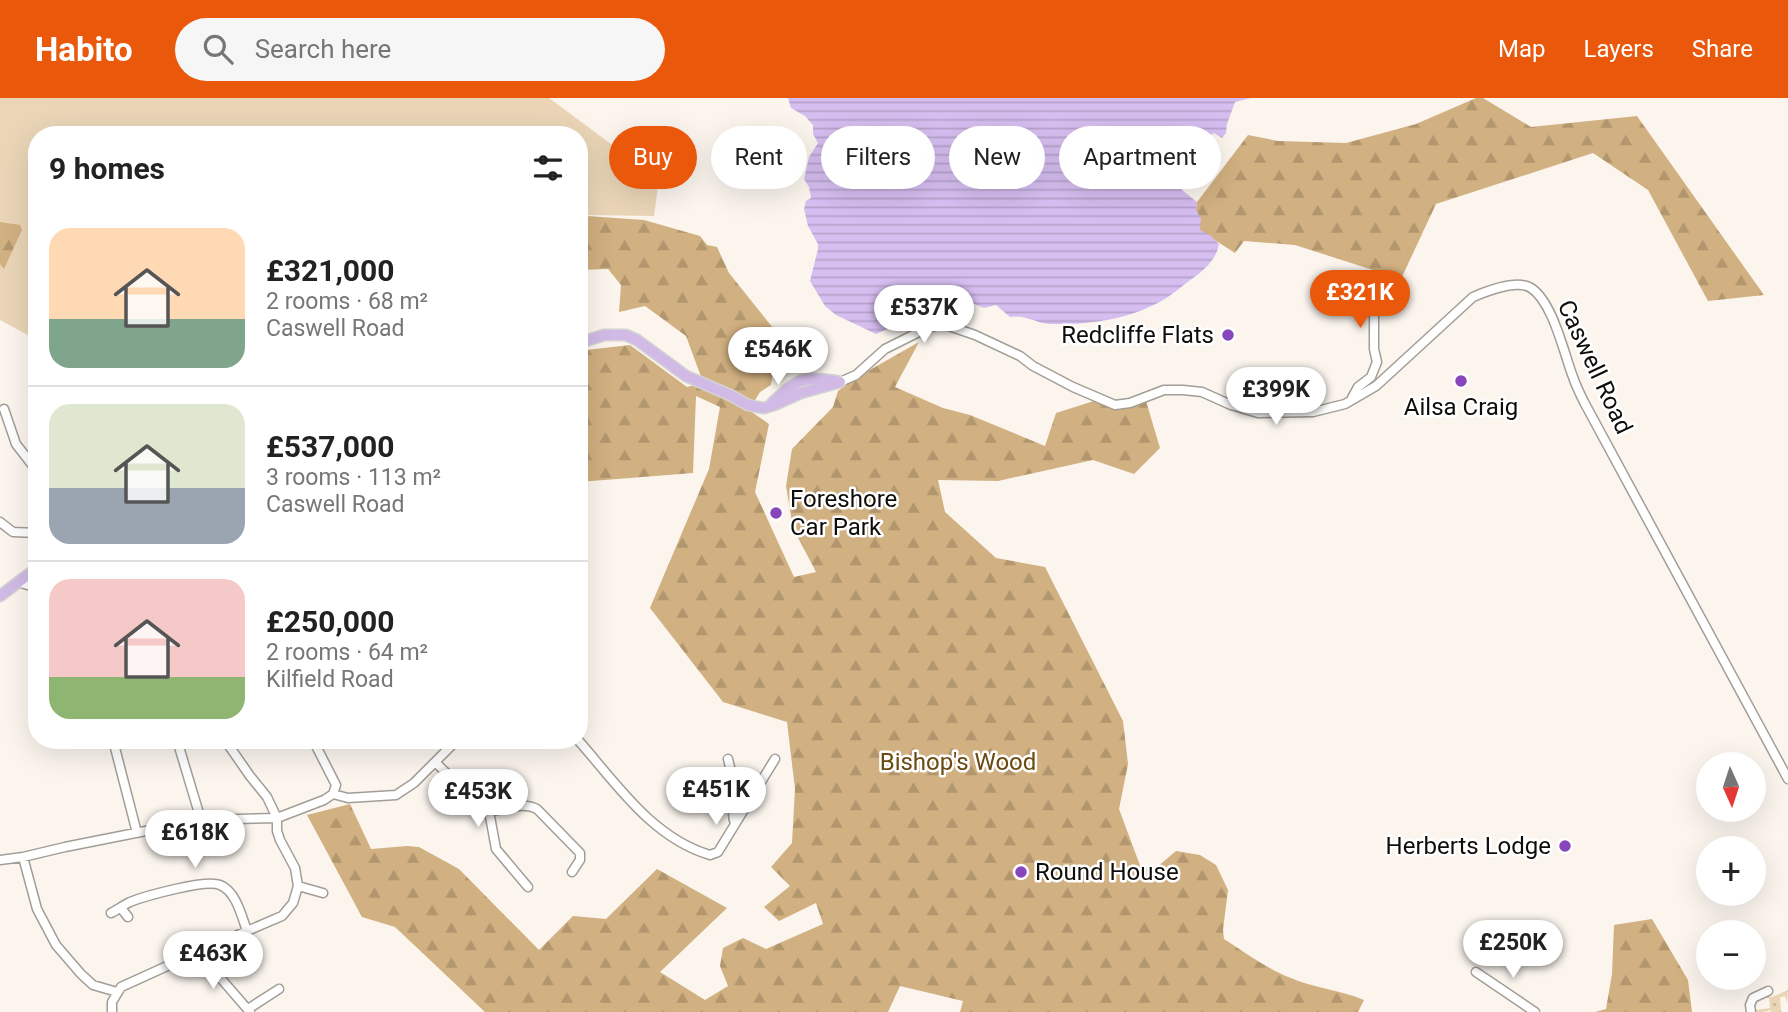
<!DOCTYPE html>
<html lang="en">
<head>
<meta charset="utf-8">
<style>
  :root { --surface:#fff; --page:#f6f6f6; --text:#222; --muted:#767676; --line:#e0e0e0; --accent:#ea580c }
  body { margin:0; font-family:Roboto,sans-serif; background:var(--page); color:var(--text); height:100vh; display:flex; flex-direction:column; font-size:26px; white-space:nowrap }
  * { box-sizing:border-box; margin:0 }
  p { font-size:23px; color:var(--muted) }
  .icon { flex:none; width:38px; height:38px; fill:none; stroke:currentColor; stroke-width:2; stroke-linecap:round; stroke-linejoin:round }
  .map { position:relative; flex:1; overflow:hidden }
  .drawer { position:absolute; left:28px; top:28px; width:560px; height:623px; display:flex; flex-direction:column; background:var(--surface); border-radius:28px; box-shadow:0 7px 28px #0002 }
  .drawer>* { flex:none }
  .hud { position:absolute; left:609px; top:28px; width:665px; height:63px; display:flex; gap:14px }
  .needle { width:46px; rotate:177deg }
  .fabs { position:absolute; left:1696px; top:654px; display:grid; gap:14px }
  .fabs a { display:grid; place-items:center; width:70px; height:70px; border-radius:50%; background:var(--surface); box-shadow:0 7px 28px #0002; font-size:35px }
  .price { position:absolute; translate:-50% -60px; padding:0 16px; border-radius:24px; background:#fff; color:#222; font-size:23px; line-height:46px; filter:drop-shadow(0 2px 4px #0008) }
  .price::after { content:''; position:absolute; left:50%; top:42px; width:21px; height:16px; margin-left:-10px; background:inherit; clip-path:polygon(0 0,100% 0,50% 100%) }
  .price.active { background:var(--accent); color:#fff }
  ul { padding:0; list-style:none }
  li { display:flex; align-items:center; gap:21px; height:175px; padding:0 21px }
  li+li { border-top:2px solid var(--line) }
  li span { display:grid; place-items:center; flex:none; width:196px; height:140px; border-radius:21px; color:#555 }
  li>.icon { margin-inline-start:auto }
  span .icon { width:84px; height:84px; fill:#fffc; stroke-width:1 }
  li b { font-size:30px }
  h2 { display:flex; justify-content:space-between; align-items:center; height:84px; padding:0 21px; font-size:30px }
  .tag { padding:0 24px; border-radius:32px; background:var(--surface); box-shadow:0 7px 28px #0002; font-size:24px; line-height:63px }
  .tag.active { background:var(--accent); color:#fff }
  header { display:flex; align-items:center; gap:42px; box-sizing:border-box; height:98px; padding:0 35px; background:var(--accent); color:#fff }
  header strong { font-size:33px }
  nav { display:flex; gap:38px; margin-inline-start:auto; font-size:24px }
  .search { width:490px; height:63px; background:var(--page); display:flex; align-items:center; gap:18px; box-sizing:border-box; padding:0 24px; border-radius:38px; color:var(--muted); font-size:26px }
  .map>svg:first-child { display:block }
  .built { fill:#f2e8da }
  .green { fill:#ead5b7 }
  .forest { fill:url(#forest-firs) }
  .garden { fill:url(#garden-dots) }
  .water { fill:url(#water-rules) }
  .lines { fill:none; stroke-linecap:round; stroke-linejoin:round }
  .minor-casing { stroke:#a29d96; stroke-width:11 }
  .major-casing { stroke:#d4d3d3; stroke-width:13 }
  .minor { stroke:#fff; stroke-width:8 }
  .major { stroke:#d1bbe6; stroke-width:10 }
  .poi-dot { fill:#8746bb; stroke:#fff; stroke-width:2.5 }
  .labels { text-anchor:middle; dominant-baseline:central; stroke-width:5; stroke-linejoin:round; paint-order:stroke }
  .poi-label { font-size:24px; fill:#0f0d0a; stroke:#fff; text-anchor:end }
  .street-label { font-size:24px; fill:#0f0d0a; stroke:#fff }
  .park-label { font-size:24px; fill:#6b4a11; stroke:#fff }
</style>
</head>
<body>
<header>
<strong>Habito</strong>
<div class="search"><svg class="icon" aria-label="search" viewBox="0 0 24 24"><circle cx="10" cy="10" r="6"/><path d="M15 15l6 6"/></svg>Search here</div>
<nav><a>Map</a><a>Layers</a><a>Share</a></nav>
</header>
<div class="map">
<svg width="1788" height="914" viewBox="0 0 1788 914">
  <defs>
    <pattern id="forest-firs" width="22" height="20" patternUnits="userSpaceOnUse" patternTransform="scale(1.75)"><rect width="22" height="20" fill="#d1b081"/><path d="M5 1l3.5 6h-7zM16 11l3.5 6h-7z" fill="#b2966e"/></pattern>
    <pattern id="garden-dots" width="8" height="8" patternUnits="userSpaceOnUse" patternTransform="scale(1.75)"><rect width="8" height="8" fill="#ead5b7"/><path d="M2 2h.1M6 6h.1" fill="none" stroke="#c8b69c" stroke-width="1.8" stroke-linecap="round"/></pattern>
    <pattern id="water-rules" width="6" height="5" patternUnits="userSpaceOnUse" patternTransform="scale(1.75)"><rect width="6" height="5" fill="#d6bef0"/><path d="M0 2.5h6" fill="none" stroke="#b6a2cc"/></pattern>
  </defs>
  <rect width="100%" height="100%" fill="#fbf5ee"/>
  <path class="built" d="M801,236L819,239L815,252L812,274L813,276H799Z"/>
  <path class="green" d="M0,0H549L615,49L650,68L656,73L658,88L654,118L586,117L579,119V37H37V242L0,222Z"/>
  <path class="forest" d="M1476,0H1483L1531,29L1637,18L1764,197L1708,203L1648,92L1593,55L1436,106L1401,181L1295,147L1244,143L1235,155L1199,132L1196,112L1197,104L1248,37L1278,43L1346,45L1416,26Z
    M587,118L644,122L700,138L707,147L717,149L729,175L789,250L773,273L771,287L760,294L749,312L769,326L755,394L794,479L816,474L793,430L786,388L792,351L833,309L838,293L854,281L919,244L895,289L943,310L970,317L1045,348L1056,315L1094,303L1113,310H1123L1146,303L1160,350L1134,376L1093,362L998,383L938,382L945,414L996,460L1045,469L1123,623L1128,666L1119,711L1141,770L1157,769L1176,753L1200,757L1216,767L1228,792L1223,832L1224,841C1246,855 1267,871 1291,880C1314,890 1340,892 1364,902L1358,914H960L963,903L900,888L888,914H485L395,829L362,819L307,717L350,706L371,751L407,748L419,749L459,771L539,852L573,818L606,821L657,771L727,810L660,874L705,902L728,888L720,868L723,850L743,840L766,851L823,826L816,805L779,823L764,809L790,788L771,769L792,745L795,691L787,624L723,604L650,510L709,371L720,309L696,298L693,375L579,384V254L586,252L630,247L687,289L703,284L686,238L645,208L619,214L621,187L608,171L579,172V120Z
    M0,124L20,127L22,132L4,171L0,166Z
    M1652,821L1688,882L1692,914H1595L1606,911L1612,876L1614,827Z"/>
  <path class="garden" d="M1788,892L1787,905L1785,898L1780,899L1781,914H1771L1770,912L1763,914H1753L1755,912L1770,910L1769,900H1760L1772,899Z"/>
  <path class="water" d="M788,0H1251L1235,4L1227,26L1226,35L1222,40L1214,35L1205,41V47L1209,54L1207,60L1199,63H1189C1182,73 1181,80 1182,92L1197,104L1196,112L1201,120L1200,132L1211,138L1219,146C1216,163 1203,173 1189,183C1181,189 1172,197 1163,202C1131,221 1089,227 1052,226C1037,226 1026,216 1010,219L996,207L984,210L974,206L945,191L933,190L925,195L894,228L876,236L836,217L825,208L810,183L818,151V146L808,128L804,111L806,103L811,100L809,89L804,81L809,59L818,45L813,36V27L805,18L791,10Z"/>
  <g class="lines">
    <g class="minor-casing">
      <path id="minor" d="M840,284L856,277L885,251L929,229L943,226L975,237L1020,258L1033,268L1073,289L1115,307L1130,305L1164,292H1183L1202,294L1231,307L1258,315L1313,314L1345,306L1376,288L1473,199C1487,193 1517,181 1531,190C1553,204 1564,256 1573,279C1576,288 1580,296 1584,304L1788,681
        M1352,300L1358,289L1371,279L1377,264L1374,251V213
        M4,311L16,346L37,373
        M0,424L13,434L37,435
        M18,484L37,490
        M113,642L137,735
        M177,642L201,722
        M313,642L336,687L333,696
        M578,642C616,685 652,740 710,757L718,754L775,661
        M728,661L739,706
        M435,664L477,705L489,713L496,751L528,789
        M489,713C506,712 522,703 537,711L580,755V762L572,774
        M735,726C732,717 732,713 739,706H742
        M23,759L37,811L56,847L81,876L93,887L117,894
        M0,762L23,759L65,749L201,722L277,720L324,702L333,696L348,700L396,697L414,685L457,642
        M298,788L323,795
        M121,810L128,819
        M111,815C117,812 124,807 130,804C145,798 206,781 220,787C236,793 242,819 247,833
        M198,854L250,914
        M1476,874L1535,914
        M248,911L279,891
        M112,914V904L121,889L198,854L282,818L293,805L298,788L295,770L280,742L277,733V720L267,699L250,678L225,642
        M1751,914L1750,907L1753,900L1768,893"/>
    </g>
    <g class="major-casing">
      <path id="major" d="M579,245L604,237H626L637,242L686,278L730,297L748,307L757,309L764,310L774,307L801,295L840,284
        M772,305C799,281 799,278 836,283
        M0,498L37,470"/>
    </g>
    <use href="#minor" class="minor"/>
    <use href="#major" class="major"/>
  </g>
  <g class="poi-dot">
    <circle cx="1228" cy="237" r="7"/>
    <circle cx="1461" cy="283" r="7"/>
    <circle cx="776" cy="415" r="7"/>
    <circle cx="1565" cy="748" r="7"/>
    <circle cx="1021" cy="774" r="7"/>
  </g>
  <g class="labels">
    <g class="poi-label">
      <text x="1214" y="237">Redcliffe Flats</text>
      <text x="1461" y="309" text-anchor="middle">Ailsa Craig</text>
      <text x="790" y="401" text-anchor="start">Foreshore<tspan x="790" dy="28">Car Park</tspan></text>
      <text x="1551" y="748">Herberts Lodge</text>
      <text x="1035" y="774" text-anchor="start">Round House</text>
    </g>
    <g class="street-label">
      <text transform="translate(1595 269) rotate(65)">Caswell Road</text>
    </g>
    <g class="park-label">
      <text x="958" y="664">Bishop's Wood</text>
    </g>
  </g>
</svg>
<div class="fabs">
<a><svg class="needle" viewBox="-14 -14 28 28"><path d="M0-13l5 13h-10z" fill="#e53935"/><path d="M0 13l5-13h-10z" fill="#767676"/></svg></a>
<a>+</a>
<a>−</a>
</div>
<b class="price active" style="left:1360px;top:232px">£321K</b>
<b class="price" style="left:924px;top:247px">£537K</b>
<b class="price" style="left:778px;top:289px">£546K</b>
<b class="price" style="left:1276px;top:329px">£399K</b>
<b class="price" style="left:716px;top:729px">£451K</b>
<b class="price" style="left:478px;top:731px">£453K</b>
<b class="price" style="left:195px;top:772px">£618K</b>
<b class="price" style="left:1513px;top:882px">£250K</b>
<b class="price" style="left:213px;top:893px">£463K</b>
<div class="hud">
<a class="tag active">Buy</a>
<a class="tag">Rent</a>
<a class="tag">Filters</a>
<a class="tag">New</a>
<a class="tag">Apartment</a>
</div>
<section class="drawer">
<h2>9 homes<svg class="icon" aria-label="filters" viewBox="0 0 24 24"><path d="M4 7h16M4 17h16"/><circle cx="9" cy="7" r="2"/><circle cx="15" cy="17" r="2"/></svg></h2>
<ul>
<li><span style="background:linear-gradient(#ffd9b3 65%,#7fa58c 0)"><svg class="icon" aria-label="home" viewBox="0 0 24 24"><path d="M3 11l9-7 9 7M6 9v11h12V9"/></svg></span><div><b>£321,000</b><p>2 rooms · 68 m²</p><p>Caswell Road</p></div></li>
<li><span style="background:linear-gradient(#dfe7d0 60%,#9aa5b1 0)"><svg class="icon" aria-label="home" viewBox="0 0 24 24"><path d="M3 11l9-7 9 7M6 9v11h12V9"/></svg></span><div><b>£537,000</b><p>3 rooms · 113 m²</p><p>Caswell Road</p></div></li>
<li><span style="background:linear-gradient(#f6c9c9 70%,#8fb573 0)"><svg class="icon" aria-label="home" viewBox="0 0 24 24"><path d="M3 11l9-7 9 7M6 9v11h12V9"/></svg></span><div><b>£250,000</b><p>2 rooms · 64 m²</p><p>Kilfield Road</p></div></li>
</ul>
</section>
</div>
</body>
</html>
